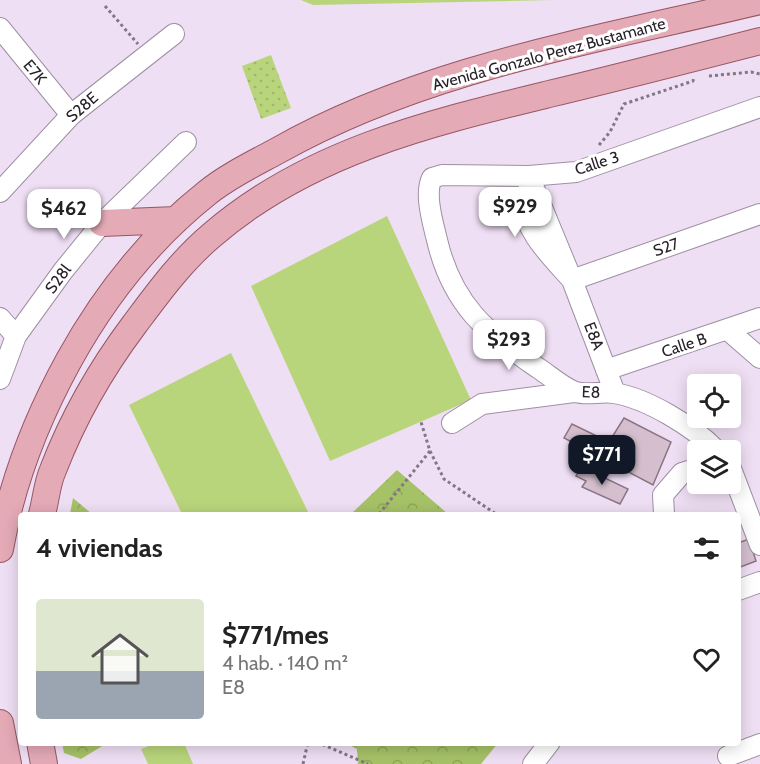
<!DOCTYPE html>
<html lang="es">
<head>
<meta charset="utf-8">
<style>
  :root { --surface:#fff; --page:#f2f2f2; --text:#222; --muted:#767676; --line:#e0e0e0; --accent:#111827 }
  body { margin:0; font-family:Cabin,sans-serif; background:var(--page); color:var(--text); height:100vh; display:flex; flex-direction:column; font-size:22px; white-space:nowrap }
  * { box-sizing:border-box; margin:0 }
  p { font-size:20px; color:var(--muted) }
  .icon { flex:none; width:33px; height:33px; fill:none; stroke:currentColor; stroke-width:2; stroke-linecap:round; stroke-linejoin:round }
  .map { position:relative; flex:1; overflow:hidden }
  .sheet { position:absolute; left:18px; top:512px; width:723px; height:234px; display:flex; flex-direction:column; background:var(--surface); border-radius:6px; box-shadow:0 3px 15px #0003 }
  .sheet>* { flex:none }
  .fabs { position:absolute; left:687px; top:374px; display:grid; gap:12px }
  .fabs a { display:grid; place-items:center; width:54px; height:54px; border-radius:6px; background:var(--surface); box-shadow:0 3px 15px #0003; font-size:30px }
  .price { position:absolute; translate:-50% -51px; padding:0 14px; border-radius:12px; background:#fff; color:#222; font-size:20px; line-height:39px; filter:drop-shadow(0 2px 3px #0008) }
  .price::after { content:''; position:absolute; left:50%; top:36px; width:18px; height:14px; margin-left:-9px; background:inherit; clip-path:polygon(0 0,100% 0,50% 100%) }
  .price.on { background:var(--accent); color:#fff }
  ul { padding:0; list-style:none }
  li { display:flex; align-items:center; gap:18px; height:150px; padding:0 18px }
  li+li { border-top:2px solid var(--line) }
  li span { display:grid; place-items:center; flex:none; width:168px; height:120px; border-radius:6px; color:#555 }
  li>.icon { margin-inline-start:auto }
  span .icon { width:72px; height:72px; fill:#fffc; stroke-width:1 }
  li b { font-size:26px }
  h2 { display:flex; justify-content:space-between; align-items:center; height:72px; padding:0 18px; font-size:26px }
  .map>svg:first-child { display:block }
  .grass { fill:#b9d57b }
  .forest { fill:url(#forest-crowns) }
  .park { fill:url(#park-dots) }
  .building { fill:#d5bfce; stroke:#8a7583; stroke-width:1.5 }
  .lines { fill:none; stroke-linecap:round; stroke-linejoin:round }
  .minor-casing { stroke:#9e90a3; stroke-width:22 }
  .major-casing { stroke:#965665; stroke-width:28 }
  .path { stroke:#827785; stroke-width:3; stroke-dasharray:3 3; stroke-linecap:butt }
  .minor { stroke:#fff; stroke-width:20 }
  .major { stroke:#e4aab6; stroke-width:26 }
  .labels { text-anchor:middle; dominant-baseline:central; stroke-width:6; stroke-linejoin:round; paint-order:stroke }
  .street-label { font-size:16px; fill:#272129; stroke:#fff }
</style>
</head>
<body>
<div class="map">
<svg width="760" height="764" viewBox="0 0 760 764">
  <defs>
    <pattern id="forest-crowns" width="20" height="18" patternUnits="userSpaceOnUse" patternTransform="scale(1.5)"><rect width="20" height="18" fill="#a6c267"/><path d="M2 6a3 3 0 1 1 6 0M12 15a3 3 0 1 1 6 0" fill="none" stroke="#8fa659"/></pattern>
    <pattern id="park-dots" width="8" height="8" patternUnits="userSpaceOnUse" patternTransform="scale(1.5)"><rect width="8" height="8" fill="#b9d57b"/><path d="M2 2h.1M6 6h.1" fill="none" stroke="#9fb76a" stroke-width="1.8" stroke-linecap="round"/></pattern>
  </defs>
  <rect width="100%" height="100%" fill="#efdff4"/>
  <path class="grass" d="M301,0H554L313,5Z
    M387,216L471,400L330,461L251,286Z
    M231,353L309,514H182L129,405Z
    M159,742L184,743L193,764H148L141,749Z"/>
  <path class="forest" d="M397,470L448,514H351Z
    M73,498L92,514H70Z
    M62,743V742L107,743L81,759L64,753Z
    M346,743H498L481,764H358L357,749Z"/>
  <path class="park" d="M271,55L291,108L261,119L242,66Z"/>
  <path class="building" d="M624,418L671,442L653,485L564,438L572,424L609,442Z
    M582,467L628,489L620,504L582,487L586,481L576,476Z
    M749,539L756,561L738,568V543Z"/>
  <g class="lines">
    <g class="minor-casing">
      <path id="minor" d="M0,28L71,115
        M529,176L572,280L615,393
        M532,184L523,199C523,231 552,257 572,280L760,214
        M0,192L71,115L174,34
        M0,318L16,336
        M729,331L760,358
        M606,370L760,318
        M0,379L16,336L63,271L102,223L186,142
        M452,423L482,404L574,392
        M716,450C693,426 646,398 614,393C601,391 584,396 573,391C561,386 549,375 538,368C486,333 452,304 437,240C433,223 424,194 432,178L442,175L529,176L576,172L760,107
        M730,466L760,545
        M664,514L663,495L682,473L698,468
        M738,590L760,582
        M728,756L760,744
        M533,764L550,742"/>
    </g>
    <g class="major-casing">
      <path id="major" d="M102,223L176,220
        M42,514C46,500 47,483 53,470C73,418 101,369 134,325C158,293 181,261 212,235C308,152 430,123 549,94C620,77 690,59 760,41
        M0,549C12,481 36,420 69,360C105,295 149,239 207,193C228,176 253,164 277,151C424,68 597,40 760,1
        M0,723L8,764
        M40,742L44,764"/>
    </g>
    <path class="path" d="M105,6L138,44
      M709,76L751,72L760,74
      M599,145L610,132L624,104L693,81L694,77
      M430,451L444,479L496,514
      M379,514L430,451L421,422
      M317,742L368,764
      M303,764L308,742"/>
    <use href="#minor" class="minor"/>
    <use href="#major" class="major"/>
  </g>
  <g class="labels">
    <g class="street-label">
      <text transform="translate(549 54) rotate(-15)">Avenida Gonzalo Perez Bustamante</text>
      <text transform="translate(35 72) rotate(50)">E7K</text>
      <text transform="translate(82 107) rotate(-41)">S28E</text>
      <text transform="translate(597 163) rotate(-18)">Calle 3</text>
      <text transform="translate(666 247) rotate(-19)">S27</text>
      <text transform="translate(58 279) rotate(-53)">S28l</text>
      <text transform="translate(594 336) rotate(69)">E8A</text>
      <text transform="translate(684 345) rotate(-18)">Calle B</text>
      <text transform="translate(591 392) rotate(2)">E8</text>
    </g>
  </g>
</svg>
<div class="fabs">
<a><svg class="icon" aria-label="locate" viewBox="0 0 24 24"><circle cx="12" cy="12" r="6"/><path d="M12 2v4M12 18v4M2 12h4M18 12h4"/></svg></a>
<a><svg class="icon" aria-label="layers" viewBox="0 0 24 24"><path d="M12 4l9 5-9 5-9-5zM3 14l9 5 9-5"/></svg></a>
</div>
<b class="price" style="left:515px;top:238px">$929</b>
<b class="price" style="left:64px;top:240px">$462</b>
<b class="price" style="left:509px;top:371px">$293</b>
<b class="price on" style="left:602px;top:486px">$771</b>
<section class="sheet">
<h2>4 viviendas<svg class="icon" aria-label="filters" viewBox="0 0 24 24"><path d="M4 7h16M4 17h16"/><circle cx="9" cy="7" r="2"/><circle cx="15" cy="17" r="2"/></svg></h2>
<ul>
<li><span style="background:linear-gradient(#dfe7d0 60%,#9aa5b1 0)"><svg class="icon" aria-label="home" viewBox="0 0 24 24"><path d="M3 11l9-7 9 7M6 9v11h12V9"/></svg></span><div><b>$771/mes</b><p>4 hab. · 140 m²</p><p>E8</p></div><svg class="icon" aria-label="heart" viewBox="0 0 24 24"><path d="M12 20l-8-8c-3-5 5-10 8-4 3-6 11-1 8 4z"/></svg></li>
</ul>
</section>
</div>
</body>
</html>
